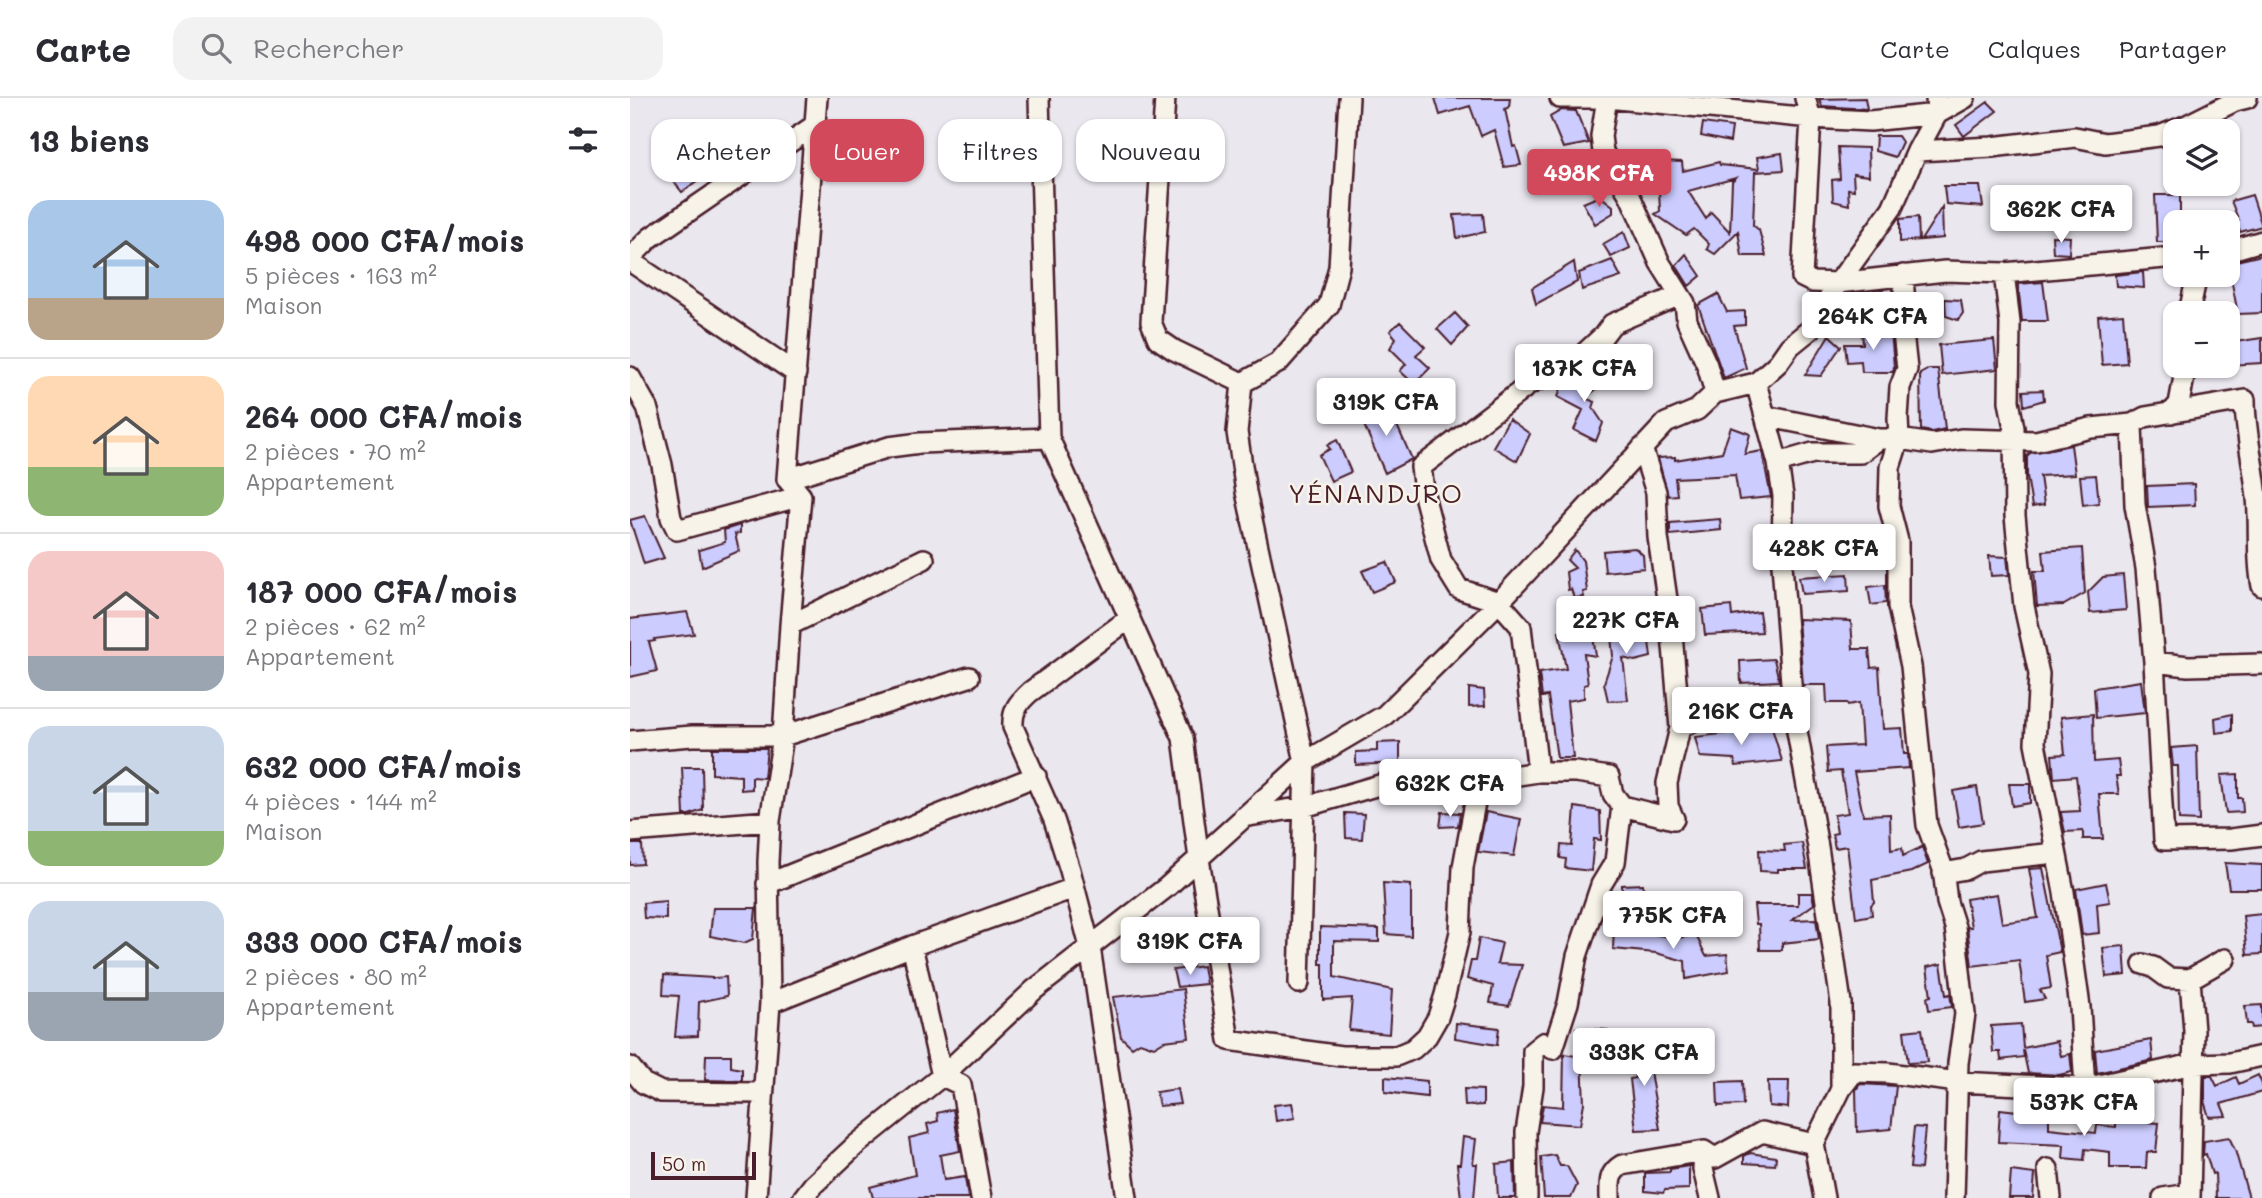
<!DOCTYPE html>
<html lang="fr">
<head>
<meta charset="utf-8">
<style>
  :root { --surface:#fff; --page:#f2f2f3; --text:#2b2b33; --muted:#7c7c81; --line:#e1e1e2; --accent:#d1495b }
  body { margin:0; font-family:Mali,sans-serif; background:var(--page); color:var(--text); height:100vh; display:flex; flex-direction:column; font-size:26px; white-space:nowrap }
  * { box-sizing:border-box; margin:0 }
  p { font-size:23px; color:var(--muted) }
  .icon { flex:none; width:38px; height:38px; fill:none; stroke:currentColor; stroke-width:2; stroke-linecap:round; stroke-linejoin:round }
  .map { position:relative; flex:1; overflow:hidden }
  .details { display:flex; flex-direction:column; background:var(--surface); width:630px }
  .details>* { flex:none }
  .top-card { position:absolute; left:21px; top:21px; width:665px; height:63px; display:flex; gap:14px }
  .buttons { position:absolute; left:1533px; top:21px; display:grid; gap:14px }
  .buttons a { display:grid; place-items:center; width:77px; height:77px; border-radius:14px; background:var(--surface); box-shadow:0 2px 5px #0004; font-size:35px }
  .scale { position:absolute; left:21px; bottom:18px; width:105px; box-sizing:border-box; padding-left:7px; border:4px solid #4a1f2b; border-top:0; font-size:19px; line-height:24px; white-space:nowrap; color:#4a1f2b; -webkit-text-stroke:5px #f7f3e8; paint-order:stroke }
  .price { position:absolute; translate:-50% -60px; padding:0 16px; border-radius:7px; background:#fff; color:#222; font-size:23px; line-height:46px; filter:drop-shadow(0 2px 4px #0008) }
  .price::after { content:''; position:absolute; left:50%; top:42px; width:21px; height:16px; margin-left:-10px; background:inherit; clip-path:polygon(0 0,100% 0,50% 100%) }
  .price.current { background:var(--accent); color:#fff }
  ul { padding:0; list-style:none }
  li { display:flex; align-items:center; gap:21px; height:175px; padding:0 28px }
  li+li { border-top:2px solid var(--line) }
  li span { display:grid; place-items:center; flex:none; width:196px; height:140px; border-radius:21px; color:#555 }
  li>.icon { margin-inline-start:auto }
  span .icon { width:84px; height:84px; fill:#fffc; stroke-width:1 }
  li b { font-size:30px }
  h2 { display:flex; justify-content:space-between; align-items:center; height:84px; padding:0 28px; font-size:30px }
  .chip { padding:0 24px; border-radius:21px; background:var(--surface); box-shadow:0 2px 5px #0004; font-size:24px; line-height:63px }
  .chip.current { background:var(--accent); color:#fff }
  header { display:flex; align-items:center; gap:42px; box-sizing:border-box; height:98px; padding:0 35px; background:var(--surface); border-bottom:2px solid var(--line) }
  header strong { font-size:33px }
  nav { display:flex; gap:38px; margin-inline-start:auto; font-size:24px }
  .search { width:490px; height:63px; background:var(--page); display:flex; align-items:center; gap:18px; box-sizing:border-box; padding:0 24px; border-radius:21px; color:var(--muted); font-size:26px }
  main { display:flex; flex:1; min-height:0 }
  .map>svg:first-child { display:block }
  .building { fill:#ccf; stroke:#4a1f2b; stroke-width:2; fill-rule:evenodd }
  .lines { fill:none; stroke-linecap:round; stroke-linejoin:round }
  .minor-casing { stroke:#4a1f2b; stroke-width:24 }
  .minor { stroke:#f7f3e8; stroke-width:19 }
  .labels { text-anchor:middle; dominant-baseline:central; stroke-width:5; stroke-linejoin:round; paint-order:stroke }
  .quarter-label { font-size:26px; letter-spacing:2px; fill:#4a1f2b; stroke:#f7f3e8 }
</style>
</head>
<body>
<header>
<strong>Carte</strong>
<div class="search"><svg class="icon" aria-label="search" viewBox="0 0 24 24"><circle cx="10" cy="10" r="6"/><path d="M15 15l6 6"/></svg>Rechercher</div>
<nav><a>Carte</a><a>Calques</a><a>Partager</a></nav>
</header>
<main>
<section class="details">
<h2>13 biens<svg class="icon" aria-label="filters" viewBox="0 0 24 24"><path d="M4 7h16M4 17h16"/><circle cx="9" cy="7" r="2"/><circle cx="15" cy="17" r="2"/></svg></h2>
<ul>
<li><span style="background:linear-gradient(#a9c7e8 70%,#b9a48a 0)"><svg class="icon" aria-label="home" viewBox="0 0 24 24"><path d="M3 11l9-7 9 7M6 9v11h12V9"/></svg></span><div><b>498 000 CFA/mois</b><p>5 pièces · 163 m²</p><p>Maison</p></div></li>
<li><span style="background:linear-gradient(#ffd9b3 65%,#8fb573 0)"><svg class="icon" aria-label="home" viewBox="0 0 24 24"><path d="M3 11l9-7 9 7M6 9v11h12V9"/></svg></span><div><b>264 000 CFA/mois</b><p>2 pièces · 70 m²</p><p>Appartement</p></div></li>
<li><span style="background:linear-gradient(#f6c9c9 75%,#9aa5b1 0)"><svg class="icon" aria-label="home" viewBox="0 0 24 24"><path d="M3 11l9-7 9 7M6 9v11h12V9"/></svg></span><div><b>187 000 CFA/mois</b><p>2 pièces · 62 m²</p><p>Appartement</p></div></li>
<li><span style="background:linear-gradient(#c9d6e8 75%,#8fb573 0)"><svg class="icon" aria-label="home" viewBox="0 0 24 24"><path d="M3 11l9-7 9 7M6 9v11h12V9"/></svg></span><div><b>632 000 CFA/mois</b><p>4 pièces · 144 m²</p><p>Maison</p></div></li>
<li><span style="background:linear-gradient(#c9d6e8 65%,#9aa5b1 0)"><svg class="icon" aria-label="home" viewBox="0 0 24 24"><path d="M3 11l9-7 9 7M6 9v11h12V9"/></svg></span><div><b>333 000 CFA/mois</b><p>2 pièces · 80 m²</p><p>Appartement</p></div></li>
</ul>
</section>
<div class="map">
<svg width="1632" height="1100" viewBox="0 0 1632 1100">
  <rect width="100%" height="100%" fill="#eae7ef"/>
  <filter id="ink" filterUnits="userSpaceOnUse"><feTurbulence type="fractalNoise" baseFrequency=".0143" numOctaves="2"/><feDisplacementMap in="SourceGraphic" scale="14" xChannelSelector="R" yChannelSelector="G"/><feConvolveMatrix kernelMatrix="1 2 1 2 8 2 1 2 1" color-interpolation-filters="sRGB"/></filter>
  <g filter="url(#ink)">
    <path class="building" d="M805,0H880L879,9L875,11L883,49L886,48L891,67L874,69L864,32L851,38L840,8L810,17Z
      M1235,0L1237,11L1192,8L1189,1Z
      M1358,4L1367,13L1334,38L1326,27Z
      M932,12L946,13L959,45L933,50L920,19Z
      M1073,25L1102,29L1100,44L1071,38Z
      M1246,38H1268L1272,44L1265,59L1245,53Z
      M1208,49L1238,50L1239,78L1223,76L1224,92L1218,91L1219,107L1203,103L1202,82L1210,81Z
      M1152,55L1154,72L1125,74L1123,127L1129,132L1136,158H1112L1108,133L1085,156L1077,151L1079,146L1064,131L1056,137L1025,116L1030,113L1029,92L1034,91L1032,63L1052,64L1053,73L1089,64L1090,67L1129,71L1127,59ZM1106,80L1102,84L1100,134L1081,114L1076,121L1058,93Z
      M61,64L72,79L52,94L40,79Z
      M1314,88H1350L1353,109L1316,106Z
      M1525,97H1550V124H1545V144H1527Z
      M1622,97L1632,128L1610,134L1605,124L1609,123L1601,103Z
      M970,98L983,108V115L965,126L953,105Z
      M1312,109L1313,140L1291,142Z
      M853,116L855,134L827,140L824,117Z
      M1288,119L1289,142L1270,144V121Z
      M994,134L1000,150L981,159L973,146Z
      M1422,138L1440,139L1439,156L1423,155Z
      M1056,156L1071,178L1059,188L1046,167Z
      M1632,157V215L1608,216L1598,165Z
      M982,162L991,179L952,192L949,175Z
      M944,164L947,184L906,206L902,190Z
      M1513,174L1514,190L1486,188L1485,177Z
      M1413,184L1418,223H1392L1388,186Z
      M1088,196L1097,214L1115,213V227L1104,228L1116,270L1094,280L1068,207Z
      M1315,201L1331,202L1333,215L1328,222L1316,218Z
      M825,215L838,229L822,247L807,231Z
      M1493,216L1497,265L1472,267L1468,218Z
      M770,224L795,249L786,257L800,270L784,286L770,273L776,266L760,250L766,240L760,233Z
      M1261,233L1264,269L1263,274H1232L1231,263L1217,264L1215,246H1233L1232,234Z
      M1199,237L1211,248L1191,278L1175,277Z
      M1632,240V265L1598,267V245Z
      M1364,242L1367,271L1312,277L1309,247Z
      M1299,271H1308L1315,331L1302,334L1291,332L1290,276Z
      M967,272L974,285L955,300L965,304L963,310L973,325L966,343L944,332L953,312L928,299L933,284L938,282L946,286Z
      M1413,292L1414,302L1394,308L1393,293Z
      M757,305L782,361L755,375L730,318Z
      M879,321L900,336L887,363L863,349Z
      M1101,329L1120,336L1115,356L1132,353L1141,399L1109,402L1105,377L1045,380L1047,397L1038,398L1028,360L1045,359V362L1092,354Z
      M707,342L721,374L701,383L689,357L700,351L697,347Z
      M1441,347L1445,376L1410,378L1414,407L1402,409L1397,378V358L1400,355Z
      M1466,377L1469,405L1453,407L1450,378Z
      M1564,386L1565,407L1518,409L1517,388Z
      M15,418L34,460L14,466L0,422Z
      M1090,421L1091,432L1040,437V425Z
      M110,427V435L105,436L109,453L72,469L69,452L95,444L94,432Z
      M1005,450L1013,457L1014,470L975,474L973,453Z
      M1452,450L1455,495L1434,507L1407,508L1404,473H1415L1413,453Z
      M945,452L953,463L957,493L953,494L954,499L944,500L941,491L938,492L936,474L945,470L937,462Z
      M1359,458L1377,459L1379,477L1361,478Z
      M757,464L766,484L742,494L732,473Z
      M1218,476L1219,493L1172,496L1169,479Z
      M1493,477L1496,512L1460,515L1458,494L1473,479Z
      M1255,487L1256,505L1241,507L1238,489Z
      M1101,508L1102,518L1129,514L1132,534L1075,537L1072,511Z
      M57,514L64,536L24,541L25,543L19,544L27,573L0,579V521Z
      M1168,521L1221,523L1223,551H1239L1241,570L1249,569L1253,631L1272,630L1274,656H1278L1279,670L1224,674L1233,717L1260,716L1261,752L1272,750L1273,758L1292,749L1298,766L1281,774L1242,782L1244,804L1241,807L1242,817L1226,820L1217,748L1205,750L1202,736L1207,735L1204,717L1218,715L1211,673L1198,674L1196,649L1232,647L1229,605L1218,607L1217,605H1197L1196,587H1173Z
      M1008,524L1019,527L1023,542L1019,543L1021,559L1005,563L993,560L998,602L978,603L974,585L983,558L980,529Z
      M962,532L966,558L954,556L958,586L954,587V600L937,603L943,660H927L918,598L912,599L909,575L936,571L929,534Z
      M1144,561L1149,583L1111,585L1110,563Z
      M1511,583L1515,615L1466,620L1464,590Z
      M839,590L854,592L855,608L839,609Z
      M1463,616L1464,664L1488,662L1490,678H1486L1489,696H1469L1473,741H1453V733L1435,734L1431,716V714L1450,713L1446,678L1424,680L1422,657L1435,656L1431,619Z
      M1602,616V633L1586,635L1585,620Z
      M1142,630L1152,663L1106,668L1104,661L1070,659L1065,639Z
      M770,644V665L726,667V654L747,653V645Z
      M1567,648L1569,723L1549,722L1548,668H1543L1541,650Z
      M82,650H137L134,680L122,679V691L111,692V678L82,676Z
      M52,669H72L73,712L59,717H54Z
      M1608,676V700H1612L1613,714L1596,715L1591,677Z
      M1379,686H1400V705L1382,708Z
      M1347,689L1353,725L1329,729L1323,693Z
      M945,709L970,713L971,742L964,741L961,773L935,770L936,761L930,760L931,747L942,748Z
      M812,714L830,715L828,728L810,729Z
      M856,714L891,721L884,758L848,754Z
      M715,715L734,716L732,741L716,740Z
      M1172,745L1177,771H1148V774L1130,773L1129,752L1155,753L1154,747Z
      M0,746H12L13,766L0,767Z
      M1595,765L1632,767V791H1599Z
      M1413,770L1430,854L1416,857L1421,890L1410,892L1415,901L1395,904L1389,862L1342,868L1337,829H1341L1336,801L1367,796L1372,825L1408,820L1399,771Z
      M753,785L781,787V838L756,836Z
      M1476,785L1480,804L1467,806L1469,835L1452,837L1446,791Z
      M1013,786L1014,813L992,810V787Z
      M1168,795H1182L1184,806L1162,822L1186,821L1189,841L1152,845V852H1130L1129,826H1126L1124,807H1168Z
      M36,803V821L14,820L13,805Z
      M83,810H126L123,841L114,845L80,838Z
      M1632,816V856L1617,857L1613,818Z
      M690,829L749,831V844L704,843V879L762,892L759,936L719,932L722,900L693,902V866H690Z
      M984,830L1047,840L1066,837L1076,858L1097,856L1099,873L1056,881L1055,863L1026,855L983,851Z
      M849,840L872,845L867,866L892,867L879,908L860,905L863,888L837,881L841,863H845Z
      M1494,848L1496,877L1476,879L1473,850Z
      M1311,866L1316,897L1320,896L1322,909L1299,912L1297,899L1301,898L1297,869Z
      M573,868L576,886L547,889L543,872Z
      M34,877L84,880L96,879L97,898L69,904L68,938L45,939L49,898L33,897Z
      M553,891L559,940L534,943L524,949L510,944L502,949L491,939L483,899Z
      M1632,907V929L1622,930L1621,926H1617L1615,908Z
      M826,925L869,930L867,947L825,940Z
      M1391,926L1393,950L1427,943L1431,958L1440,956L1442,974L1429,977L1398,975L1393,952L1394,959L1371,962L1370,954H1363L1361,928Z
      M946,930L977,932L974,949L947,946Z
      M1292,931L1297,964L1278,965L1274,933Z
      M1003,939L1021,944V980L1030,1031L1006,1032L1000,981L1005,980Z
      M1521,942L1523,962L1467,975L1465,952Z
      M934,956L952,959L954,1005L950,1027L910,1024L913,1007L933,1009Z
      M76,957H101V969L112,971V983L75,982Z
      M1628,977L1632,986V994L1591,1006L1596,1018L1579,1019L1575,1006V978H1582L1587,988L1606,979L1609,986Z
      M755,979L797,983V999L755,994Z
      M1112,983L1113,1007L1088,1008L1087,984Z
      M1138,983H1159L1158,1010L1139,1008Z
      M1230,986L1266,988L1261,1031L1227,1034L1226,992Z
      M547,991L550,1006L529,1008L526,994Z
      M834,991L853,992V1007L835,1008Z
      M662,1005L665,1020L646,1023L644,1007Z
      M323,1011L330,1053L310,1057L314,1082L335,1079L338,1100H243L240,1089L285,1077L279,1040L299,1035L297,1026L308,1023L307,1015Z
      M1370,1011L1387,1013V1017H1419V1030L1466,1035L1467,1027L1486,1029V1022L1529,1025L1526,1054H1517L1516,1070H1480V1054L1455,1051L1454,1062L1433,1060L1434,1047L1368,1044Z
      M1284,1029L1295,1030L1291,1071L1280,1070Z
      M833,1039L846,1041L843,1066H847L844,1100H831L827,1066H830Z
      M1599,1039L1605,1052L1619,1100H1586L1585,1075L1582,1076L1576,1056L1573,1057L1574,1043Z
      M1120,1055L1146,1059L1145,1067L1114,1065V1058Z
      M925,1057L930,1068H937L947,1087L941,1100H914L911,1059Z
      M884,1064L885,1100H868L866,1066Z
      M1059,1068V1091L1035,1092L1033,1095L1015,1093V1075L1040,1074V1071Z
      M1381,1073L1405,1076L1403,1100H1379Z"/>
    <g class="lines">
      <g class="minor-casing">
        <path id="minor" d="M409,0L419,340
          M535,0L521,224L528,241L544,252L612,285
          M930,0H977L1181,20L1240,23L1307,16L1335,0
          M977,0L971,38L973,54L1000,98L1030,165L1055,205L1057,223L1077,267L1085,295
          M1175,0L1181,20L1172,179L1182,184L1208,185L1315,173L1374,175L1380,225L1379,303L1384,330L1385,418L1394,508L1409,576L1405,645L1434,794L1450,909L1455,990
          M1287,53L1362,49L1445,39L1475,45L1529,38L1555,28L1605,3L1617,0
          M1598,153L1632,143
          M0,160L20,140L185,27
          M0,163L166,275
          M1374,175L1545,159
          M1559,215L1567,177
          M0,279L17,309L32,367L41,420L47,432L171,398
          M612,285L607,334L616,394L675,664L669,885
          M612,285L648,265L699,207L709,169L719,0
          M1126,285L1148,365L1153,398L1152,466L1163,611L1188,749L1211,905V991L1184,1046L1194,1100
          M1541,315L1549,306L1556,268
          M1135,318L1249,341
          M1502,326L1505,407L1516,470L1524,564L1534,742L1601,741L1632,737
          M1012,350L1026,394L1028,439L1042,536L1050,630L1037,685L1038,708L1044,721
          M1148,365L1183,355H1230L1249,341H1269L1268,320L1270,289L1277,271L1273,235L1276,223L1273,177
          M157,381L259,349L290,345L419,340L553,640L569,761L599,942L711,958H766L783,951L797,938L808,919L815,897L830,834L833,769L849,683
          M160,527L294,461
          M1524,564L1558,568L1632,566
          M1050,630C1084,611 1125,612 1163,611
          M0,643L62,638H153L339,579
          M908,674L891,529L869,504L829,491L811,462L795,401L791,369L900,286L944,265L973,238L982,226L1050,197
          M613,719L674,709L763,683H849L908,674H946L979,679L983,696L992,708L1044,721
          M0,734L140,723
          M1313,775L1336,771L1351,763L1425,755
          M137,786L406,678
          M282,848L312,978L331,987L351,1100
          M1513,866L1523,869L1538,880L1560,881
          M140,905L282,848L444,790
          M0,969L13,985L31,994L132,995
          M1211,991L1224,974L1258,975L1328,984L1455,990L1563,966L1600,965L1632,958
          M1074,1053L1073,1071L1080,1100
          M1418,1071L1421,1100
          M126,1100L140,905L138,764L140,723L153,638L160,527L171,398L157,381L187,0
          M173,1100L183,1087L226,1047L312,978L404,892L537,789L675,664L755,617L869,504L1036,325L1067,312L1085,295L1126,285L1148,265L1160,248L1181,231L1208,185L1262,110L1287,53L1307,16L1306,0
          M497,1100L460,849L440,772L424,722L383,629C382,612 388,605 400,594L500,520
          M897,1100L896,1034L903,989V953L913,945L923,951L938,905L947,858L971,787L985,764L992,708
          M980,1100C980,1085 978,1075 992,1067L1074,1053L1085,1060L1132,1034L1184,1046
          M1324,1100L1328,965L1335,916L1325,829L1317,804L1313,771L1297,727L1281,568L1268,509V443L1259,408L1260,369L1269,341L1302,346L1331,341L1406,343L1461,330L1502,326L1515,319L1615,302C1615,335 1624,367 1627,400C1630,429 1626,459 1632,488
          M1533,1100L1560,1096
          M1560,1100L1564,933L1560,881L1595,861"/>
      </g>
      <use href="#minor" class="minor"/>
    </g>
  </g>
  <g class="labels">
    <g class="quarter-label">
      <text x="746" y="395">YÉNANDJRO</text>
    </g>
  </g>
</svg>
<div class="buttons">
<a><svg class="icon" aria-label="layers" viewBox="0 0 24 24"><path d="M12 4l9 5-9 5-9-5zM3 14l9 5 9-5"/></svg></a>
<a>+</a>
<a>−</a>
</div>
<div class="scale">50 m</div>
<b class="price current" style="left:969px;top:111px">498K CFA</b>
<b class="price" style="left:1431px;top:147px">362K CFA</b>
<b class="price" style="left:1243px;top:254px">264K CFA</b>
<b class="price" style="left:954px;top:306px">187K CFA</b>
<b class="price" style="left:756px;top:340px">319K CFA</b>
<b class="price" style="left:1194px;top:486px">428K CFA</b>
<b class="price" style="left:996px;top:558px">227K CFA</b>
<b class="price" style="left:1111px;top:649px">216K CFA</b>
<b class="price" style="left:820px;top:721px">632K CFA</b>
<b class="price" style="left:1043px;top:853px">775K CFA</b>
<b class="price" style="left:560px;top:879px">319K CFA</b>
<b class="price" style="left:1014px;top:990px">333K CFA</b>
<b class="price" style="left:1454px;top:1040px">537K CFA</b>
<div class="top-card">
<a class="chip">Acheter</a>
<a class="chip current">Louer</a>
<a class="chip">Filtres</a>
<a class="chip">Nouveau</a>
</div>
</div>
</main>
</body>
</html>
